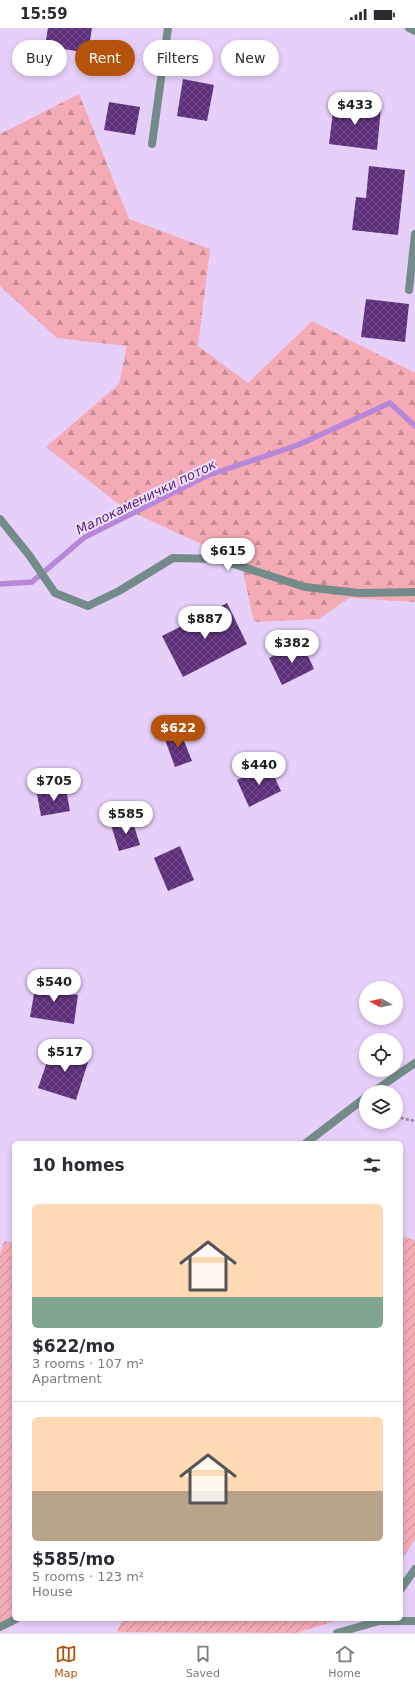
<!DOCTYPE html>
<html lang="en">
<head>
<meta charset="utf-8">
<style>
  :root { --surface:#fff; --page:#f2f2f3; --text:#2b2b33; --muted:#7c7c81; --line:#e1e1e2; --accent:#b45309 }
  body { margin:0; font-family:"DejaVu Sans",sans-serif; background:var(--page); color:var(--text); height:100vh; display:flex; flex-direction:column; font-size:15px; white-space:nowrap }
  * { box-sizing:border-box; margin:0 }
  p { font-size:13px; color:var(--muted) }
  .icon { flex:none; width:22px; height:22px; fill:none; stroke:currentColor; stroke-width:2; stroke-linecap:round; stroke-linejoin:round }
  .map { position:relative; flex:1; overflow:hidden }
  .details { position:absolute; left:12px; top:1113px; width:391px; height:480px; display:flex; flex-direction:column; background:var(--surface); border-radius:6px; box-shadow:0 2px 6px #0003 }
  .details>* { flex:none }
  .guide { position:absolute; left:12px; top:12px; width:391px; height:36px; display:flex; gap:8px }
  .needle { width:26px; rotate:278deg }
  .fabs { position:absolute; left:359px; top:953px; display:grid; gap:8px }
  .fabs a { display:grid; place-items:center; width:44px; height:44px; border-radius:50%; background:var(--surface); box-shadow:0 2px 6px #0003; font-size:20px }
  .price { position:absolute; translate:-50% -34px; padding:0 9px; border-radius:14px; background:#fff; color:#222; font-size:13px; line-height:26px; filter:drop-shadow(0 1px 2px #0008) }
  .price::after { content:''; position:absolute; left:50%; top:24px; width:12px; height:9px; margin-left:-6px; background:inherit; clip-path:polygon(0 0,100% 0,50% 100%) }
  .price.on { background:var(--accent); color:#fff }
  ul { padding:0; list-style:none }
  li { display:grid; align-content:center; gap:8px; height:212px; padding:0 20px }
  li+li { border-top:1px solid var(--line) }
  li span { display:grid; place-items:center; height:124px; border-radius:6px; color:#555 }
  li>.icon { margin-inline-start:auto }
  span .icon { width:72px; height:72px; fill:#fffc; stroke-width:1 }
  li b { font-size:17px }
  h2 { display:flex; justify-content:space-between; align-items:center; height:48px; padding:0 20px; font-size:17px }
  .tag { padding:0 14px; border-radius:18px; background:var(--surface); box-shadow:0 2px 6px #0003; font-size:14px; line-height:36px }
  .tag.on { background:var(--accent); color:#fff }
  .status { display:flex; justify-content:space-between; align-items:center; height:28px; padding:0 20px; background:var(--surface); direction:ltr }
  .status svg { height:11px; fill:currentColor }
  .dock { display:flex; justify-content:space-around; align-items:center; height:56px; border-top:1px solid var(--line); background:var(--surface); font-size:11px; color:var(--muted) }
  .dock a { display:grid; justify-items:center; gap:2px }
  .dock .on { color:var(--accent) }
  .map>svg:first-child { display:block }
  .forest { fill:url(#forest-firs) }
  .garden { fill:url(#garden-furrows) }
  .lines { fill:none; stroke-linecap:round; stroke-linejoin:round }
  .stream { stroke:#b787da; stroke-width:5.5 }
  .building { fill:url(#building-cross-hatch) }
  .path { stroke:#9584a2; stroke-width:2.5; stroke-dasharray:3 2; stroke-linecap:butt }
  .lane { stroke:#738b89; stroke-width:8 }
  .street { stroke:#738b89; stroke-width:8 }
  .labels { text-anchor:middle; dominant-baseline:central; stroke-width:4; stroke-linejoin:round; paint-order:stroke }
  .water-label { font-size:13px; font-style:italic; fill:#5b1b7e; stroke:#eee1fa }
</style>
</head>
<body>
<div class="status"><b>15:59</b><svg viewBox="0 0 49 12"><path d="M0 12V9h3v3zM5 12V6h3v6zM10 12V3h3v9zM15 12V0h3v12zM26 1h20v11H26zM47 4h2v5h-2z"/></svg></div>
<div class="map">
<svg width="415" height="1605" viewBox="0 0 415 1605">
  <defs>
    <pattern id="forest-firs" width="22" height="20" patternUnits="userSpaceOnUse"><rect width="22" height="20" fill="#f4abb5"/><path d="M5 1l3.5 6h-7zM16 11l3.5 6h-7z" fill="#c78c95"/></pattern>
    <pattern id="garden-furrows" width="10" height="10" patternUnits="userSpaceOnUse"><rect width="10" height="10" fill="#f4abb5"/><path d="M-1 1l2-2M0 10L10 0M9 11l2-2" fill="none" stroke="#c78c95"/></pattern>
    <pattern id="building-cross-hatch" width="8" height="8" patternUnits="userSpaceOnUse"><rect width="8" height="8" fill="#5e2f7b"/><path d="M0 0l8 8M0 8l8-8" fill="none" stroke="#734d8a"/></pattern>
  </defs>
  <rect width="100%" height="100%" fill="#e6cff9"/>
  <path class="forest" d="M79,66L129,191L210,221L198,318L248,355L312,293L413,344H415V574L349,570L319,591L254,594L241,534L125,481L46,419L119,356L127,318L57,310L0,258V106Z"/>
  <path class="garden" d="M401,1208L415,1212V1511L401,1533Z
    M4,1213L14,1214V1591H18L14,1597L0,1603V1227Z
    M123,1591H342L296,1605L117,1604Z"/>
  <g class="lines">
    <path class="stream" d="M0,556L32,554L85,509L147,478L206,448L298,417L390,375L415,398"/>
  </g>
  <path class="building" d="M48,0H92L88,25L45,18Z
    M183,51L214,57L207,93L177,88Z
    M109,74L140,79L135,107L104,102Z
    M334,75L381,80L377,122L329,116Z
    M369,138L405,142L398,207L352,202L356,169L366,170Z
    M366,271L409,276L405,314L361,309Z
    M227,575L247,616L183,649L162,608Z
    M302,615L314,641L282,657L269,630Z
    M180,703L192,733L175,739L164,709Z
    M269,737L281,763L249,779L237,752Z
    M66,761L70,783L41,788L37,766Z
    M132,791L140,817L119,823L111,797Z
    M180,818L194,852L168,863L154,830Z
    M41,950L62,954L60,965L78,967L74,996L30,989L35,960L39,961Z
    M59,1018L90,1028L76,1072L38,1060L47,1034L54,1036Z"/>
  <g class="lines">
    <path class="path" d="M396,1089L415,1093"/>
    <path class="lane" d="M152,116L168,0
      M409,262L415,206"/>
    <path class="street" d="M409,0L415,3
      M0,491L29,527L55,565L88,578L119,563L173,530L218,531L305,559L359,565L415,564
      M373,1064L415,1035
      M306,1115L366,1069
      M401,1561L415,1541
      M0,1599L16,1591
      M337,1605L379,1593H415"/>
  </g>
  <g class="labels">
    <g class="water-label">
      <text transform="translate(146 469) rotate(-26)">Малокаменички поток</text>
    </g>
  </g>
</svg>
<div class="fabs">
<a><svg class="needle" viewBox="-14 -14 28 28"><path d="M0-13l5 13h-10z" fill="#e53935"/><path d="M0 13l5-13h-10z" fill="#7c7c81"/></svg></a>
<a><svg class="icon" aria-label="locate" viewBox="0 0 24 24"><circle cx="12" cy="12" r="6"/><path d="M12 2v4M12 18v4M2 12h4M18 12h4"/></svg></a>
<a><svg class="icon" aria-label="layers" viewBox="0 0 24 24"><path d="M12 4l9 5-9 5-9-5zM3 14l9 5 9-5"/></svg></a>
</div>
<b class="price" style="left:355px;top:98px">$433</b>
<b class="price" style="left:228px;top:544px">$615</b>
<b class="price" style="left:205px;top:612px">$887</b>
<b class="price" style="left:292px;top:636px">$382</b>
<b class="price on" style="left:178px;top:721px">$622</b>
<b class="price" style="left:259px;top:758px">$440</b>
<b class="price" style="left:54px;top:774px">$705</b>
<b class="price" style="left:126px;top:807px">$585</b>
<b class="price" style="left:54px;top:975px">$540</b>
<b class="price" style="left:65px;top:1045px">$517</b>
<div class="guide">
<a class="tag">Buy</a>
<a class="tag on">Rent</a>
<a class="tag">Filters</a>
<a class="tag">New</a>
</div>
<section class="details">
<h2>10 homes<svg class="icon" aria-label="filters" viewBox="0 0 24 24"><path d="M4 7h16M4 17h16"/><circle cx="9" cy="7" r="2"/><circle cx="15" cy="17" r="2"/></svg></h2>
<ul>
<li><span style="background:linear-gradient(#ffd9b3 75%,#7fa58c 0)"><svg class="icon" aria-label="home" viewBox="0 0 24 24"><path d="M3 11l9-7 9 7M6 9v11h12V9"/></svg></span><div><b>$622/mo</b><p>3 rooms · 107 m²</p><p>Apartment</p></div></li>
<li><span style="background:linear-gradient(#ffd9b3 60%,#b9a48a 0)"><svg class="icon" aria-label="home" viewBox="0 0 24 24"><path d="M3 11l9-7 9 7M6 9v11h12V9"/></svg></span><div><b>$585/mo</b><p>5 rooms · 123 m²</p><p>House</p></div></li>
</ul>
</section>
</div>
<nav class="dock">
<a class="on"><svg class="icon" aria-label="map" viewBox="0 0 24 24"><path d="M3 6l6-2 6 2 6-2v14l-6 2-6-2-6 2zM9 4v14M15 6v14"/></svg>Map</a>
<a><svg class="icon" aria-label="saved" viewBox="0 0 24 24"><path d="M7 4h10v16l-5-4-5 4z"/></svg>Saved</a>
<a><svg class="icon" aria-label="home" viewBox="0 0 24 24"><path d="M3 11l9-7 9 7M6 9v11h12V9"/></svg>Home</a>
</nav>
</body>
</html>
